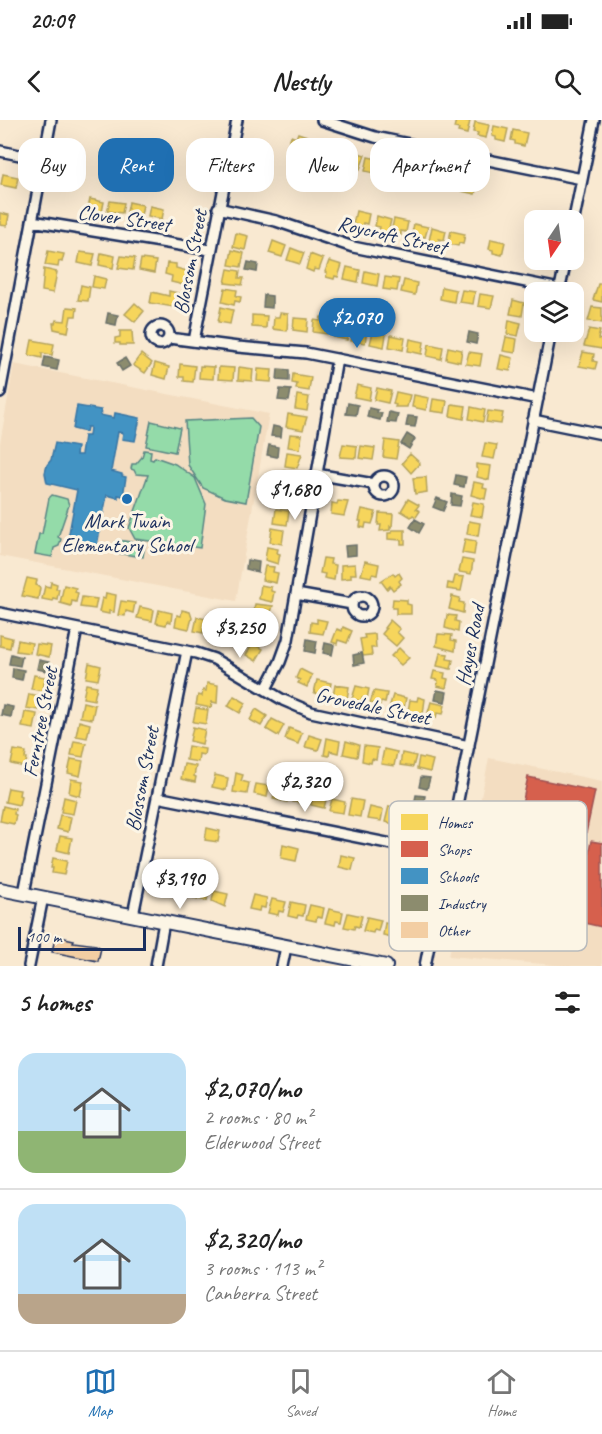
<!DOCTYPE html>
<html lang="en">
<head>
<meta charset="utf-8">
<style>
  :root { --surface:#fff; --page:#f2f2f2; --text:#222; --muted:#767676; --line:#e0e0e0; --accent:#1f6fb2 }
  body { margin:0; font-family:Caveat,sans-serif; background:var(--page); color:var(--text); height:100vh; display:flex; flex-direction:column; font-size:22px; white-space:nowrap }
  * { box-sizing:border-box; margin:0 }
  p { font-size:20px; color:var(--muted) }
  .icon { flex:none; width:33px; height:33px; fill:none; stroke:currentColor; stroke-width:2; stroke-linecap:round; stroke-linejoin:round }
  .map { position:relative; height:846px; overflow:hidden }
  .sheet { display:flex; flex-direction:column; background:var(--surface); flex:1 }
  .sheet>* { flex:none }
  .banner { position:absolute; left:18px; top:18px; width:567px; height:54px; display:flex; gap:12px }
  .needle { width:39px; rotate:193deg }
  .fabs { position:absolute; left:524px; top:90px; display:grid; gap:12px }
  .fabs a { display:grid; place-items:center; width:60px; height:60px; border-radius:12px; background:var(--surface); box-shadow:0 6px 24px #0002; font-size:30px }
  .scale { position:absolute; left:18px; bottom:15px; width:128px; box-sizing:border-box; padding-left:6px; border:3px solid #1b2f5e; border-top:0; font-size:16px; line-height:21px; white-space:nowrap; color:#1b2f5e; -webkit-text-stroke:4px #fcf5e5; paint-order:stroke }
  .price { position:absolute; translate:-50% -51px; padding:0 14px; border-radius:21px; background:#fff; color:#222; font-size:20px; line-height:39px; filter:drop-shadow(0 2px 3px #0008) }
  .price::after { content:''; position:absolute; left:50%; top:36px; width:18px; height:14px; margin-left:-9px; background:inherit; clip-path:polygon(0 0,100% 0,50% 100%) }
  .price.active { background:var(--accent); color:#fff }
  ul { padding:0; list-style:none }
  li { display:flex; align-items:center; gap:18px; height:150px; padding:0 18px }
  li+li { border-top:2px solid var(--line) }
  li span { display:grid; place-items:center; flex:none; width:168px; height:120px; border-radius:18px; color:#555 }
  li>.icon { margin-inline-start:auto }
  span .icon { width:72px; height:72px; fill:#fffc; stroke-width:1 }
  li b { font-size:26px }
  h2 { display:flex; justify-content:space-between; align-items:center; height:72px; padding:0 18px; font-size:26px }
  .chip { padding:0 21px; border-radius:18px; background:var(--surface); box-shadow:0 6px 24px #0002; font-size:21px; line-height:54px }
  .chip.active { background:var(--accent); color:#fff }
  .status { display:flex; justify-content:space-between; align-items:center; height:42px; padding:0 30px; background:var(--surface); direction:ltr }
  .status svg { height:16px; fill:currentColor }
  header { display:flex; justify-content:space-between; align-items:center; height:78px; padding:0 18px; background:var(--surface); font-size:27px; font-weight:800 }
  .dock { display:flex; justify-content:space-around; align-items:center; height:84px; border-top:2px solid var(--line); background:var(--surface); font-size:16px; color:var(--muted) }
  .dock a { display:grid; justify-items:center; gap:3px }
  .dock .active { color:var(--accent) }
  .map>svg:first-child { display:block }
  .built { fill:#f3ddc1 }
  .green { fill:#94dba9; stroke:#588584; stroke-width:1.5 }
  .homes { fill:#f6d55c; stroke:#b4a35d; stroke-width:1.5 }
  .shops { fill:#d6604d; stroke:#9e5152; stroke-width:1.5 }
  .schools { fill:#4393c3; stroke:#3775a5; stroke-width:1.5 }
  .industry { fill:#8c8c6e; stroke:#6a7069; stroke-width:1.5 }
  .building { fill:#f3cea3; stroke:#1b2f5e; stroke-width:1.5 }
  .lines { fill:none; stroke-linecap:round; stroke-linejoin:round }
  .minor-casing { stroke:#1b2f5e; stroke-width:14 }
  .major-casing { stroke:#1b2f5e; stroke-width:16 }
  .minor { stroke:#fcf5e5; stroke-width:9 }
  .major { stroke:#fcf5e5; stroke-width:12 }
  .poi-dot { fill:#1f6fb2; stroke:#fcf5e5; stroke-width:2 }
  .labels { text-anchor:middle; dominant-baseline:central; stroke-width:6; stroke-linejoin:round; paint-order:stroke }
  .street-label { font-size:21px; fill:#1b2f5e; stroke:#fcf5e5 }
  .poi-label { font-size:21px; fill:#1b2f5e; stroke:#fcf5e5 }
  .key { fill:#fcf5e5; stroke:#b8babc; stroke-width:1.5 }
  .key-label { font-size:16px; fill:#1b2f5e }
</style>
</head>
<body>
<div class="status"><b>20:09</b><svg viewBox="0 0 49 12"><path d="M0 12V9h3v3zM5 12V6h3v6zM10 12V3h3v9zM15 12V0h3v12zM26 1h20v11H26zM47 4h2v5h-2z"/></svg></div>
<header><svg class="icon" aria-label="back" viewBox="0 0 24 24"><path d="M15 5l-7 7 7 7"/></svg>Nestly<svg class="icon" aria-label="search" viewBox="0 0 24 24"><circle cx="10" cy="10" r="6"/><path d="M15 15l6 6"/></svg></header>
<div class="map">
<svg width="602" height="846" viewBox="0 0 602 846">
  <rect width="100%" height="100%" fill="#f9e9d1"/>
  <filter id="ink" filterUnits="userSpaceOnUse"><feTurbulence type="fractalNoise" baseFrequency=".0167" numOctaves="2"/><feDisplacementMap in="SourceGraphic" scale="12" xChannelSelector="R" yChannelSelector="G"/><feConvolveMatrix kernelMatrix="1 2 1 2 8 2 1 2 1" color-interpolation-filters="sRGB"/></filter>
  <g filter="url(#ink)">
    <path class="built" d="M14,244L269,294L236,481L0,436V323Z
      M489,638L602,661V846H566L449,836Z"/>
    <path class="green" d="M251,298L259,307L246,382L225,378L203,368L188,345L185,301Z
      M151,301L180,308L175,332L146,326Z
      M144,330L151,331L150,339L153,340L155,337L175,344L195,358L206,384L200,428L135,419L129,408L148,355L136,354L134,350L131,349L132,344H136L142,337Z
      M52,375L67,379L69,385L58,417L61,419L59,426L54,428L52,437L35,434L39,414H42L49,378Z
      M117,420L145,424L143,437L116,433Z"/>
    <path class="homes" d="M456,0L470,1L467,14L458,12L459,9L454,8Z
      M475,2L489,5L486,18L477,16L478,13L473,12Z
      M494,6L508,9L505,22L496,20V17L492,16Z
      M513,10L527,13L524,26L515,24V21L511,20Z
      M298,13L307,16L302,29L288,24L291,16L296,18Z
      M317,20L327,24L321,37L308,32L311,24L315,25Z
      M335,26L345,30L340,43L326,38L329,30L333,31Z
      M355,32L365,35L360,49L346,45L349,36L353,37Z
      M368,37L378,39L377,44L381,45L379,54L365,51Z
      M392,42L403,44L399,58L385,55L387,46L391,47Z
      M412,46L422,48L418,62L404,59L406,50L411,51Z
      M431,49L441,51L437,65L423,62L425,53L430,54Z
      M449,53L459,55L456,69L441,66L443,57L448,58Z
      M3,54L18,57L16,68L1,65Z
      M468,58L479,60L475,74L461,71L463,62L467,63Z
      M90,79L104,82L102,92L88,89Z
      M110,81L124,83L122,93L107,91Z
      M129,82L143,85L141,95L127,92Z
      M150,86L164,89L162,99L148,96Z
      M356,91L369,94L367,104L363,103L362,107L353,104Z
      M0,93L9,95L7,106L0,105Z
      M377,96L391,100L388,113L379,111L380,107L375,106Z
      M394,99L408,102L406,112L401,111V115L391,112Z
      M414,104L428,107L425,117L421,116L420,119L411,117Z
      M432,107L446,111L444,120L439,119L438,123L429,121Z
      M451,111L465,114L463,124L459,123L458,126L448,124Z
      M236,113L248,116L245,130L233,127Z
      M491,119L505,122L502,135L493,133V130L489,129Z
      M273,121L286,126L282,137L269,133Z
      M291,128L304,133L300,144L287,140Z
      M232,130L244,133L241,147L229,145Z
      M48,131L64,134L62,142L59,141L58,147L45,145Z
      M80,132L95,134L92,146L78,143Z
      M101,133L115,136L113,148L99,145Z
      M310,134L323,139L319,150L314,149L313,152L306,149Z
      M121,136L135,138L133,150L118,148Z
      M141,139L156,141L154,153L139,150Z
      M329,141L342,145L338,157L335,156L334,159L326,157L327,153L325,152Z
      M167,143L176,144V148L187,151L184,165L171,162L172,156L165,154Z
      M347,147L360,150L358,162L344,159Z
      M44,149L57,152L53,173L42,171Z
      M228,149L240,151L239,158H244L242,165L225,163Z
      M365,151L379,154L377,166L363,163Z
      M94,156L106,159L104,169L92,167Z
      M385,157L399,159L397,171L383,169Z
      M404,160L417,163L415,175L401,172Z
      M598,164H602V182L593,180Z
      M81,165L90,167L88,181L78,180Z
      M442,167L456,170L454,182L440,179Z
      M225,168L237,170L236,176L241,177L240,182L235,181L234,185L222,182Z
      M462,170L475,172L473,184L459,182Z
      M169,171L182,174L179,188L150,183L152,172L169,176Z
      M480,174L494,176L491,188L478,186Z
      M513,180L524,183L522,196L510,194Z
      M135,183L144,191L135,202L125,194Z
      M67,187L77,188L76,196H71L68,212L54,209L53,203H55L56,200L65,201Z
      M221,187L233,190L230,204L218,202Z
      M592,187L602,188V203L588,201Z
      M280,193L288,194L287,211L273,209L274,197H279Z
      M252,195L267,196L266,208L252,207Z
      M321,197L327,198V214L313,212L314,200L320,201Z
      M294,198L308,199L307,212L293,210Z
      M337,200L344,201L343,206L350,208L347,220L333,217Z
      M509,200L521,203L518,216L507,214Z
      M377,206L385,207L384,214L386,215L384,227L370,224L373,212H375Z
      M354,209L367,211L365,223L351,221Z
      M589,209L600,211L598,219L602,220V229L584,226Z
      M120,211H132L133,225H120V223H115V218L120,217Z
      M391,215L405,218L403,230L389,227Z
      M506,217L517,219L515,233L503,231Z
      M410,219L424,222L422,234L408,231Z
      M32,220L54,224L52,235L42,233V238L29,235Z
      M429,224L443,227L441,239L427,236Z
      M448,227L462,230L460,242L446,239Z
      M469,232L482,234L480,246L466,244Z
      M583,232L594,234L593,241L597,242L595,249L579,246Z
      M141,234L152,243L145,253L133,245Z
      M501,235L513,238L510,251L498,249Z
      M155,243L169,247L166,259L152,255Z
      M180,244L195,246L193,262L184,261V257H179Z
      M200,246L214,247L213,259L199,258Z
      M219,247L234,248L233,260L218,259Z
      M239,247L253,249L252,261L238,260Z
      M258,249L272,250L271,262L257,261Z
      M293,254L311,257L309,271L296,269L297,264L292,263Z
      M357,265L371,268L369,280L354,277Z
      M377,268L391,271L388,283L374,280Z
      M396,272L410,275L407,287H395L396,285L393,284Z
      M297,275L309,277L307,291L295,289Z
      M414,275L429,278L426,290L412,287Z
      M433,279L447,281L445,293L431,291Z
      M452,284L466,286L464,299L450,296Z
      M471,287L485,290L483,302L469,299Z
      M488,291L503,293L501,304L486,302Z
      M288,294L307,297L303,310L286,307Z
      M290,314L302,315L300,329L288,327Z
      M385,320L399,322L396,339L383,337Z
      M485,323L497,325L494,339L482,337Z
      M343,324L357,326L356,338L340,337Z
      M361,326L375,328L373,340L359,338Z
      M287,332L302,334L297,348L285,346Z
      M410,334L420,343L411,353L402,343Z
      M476,344L491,346L489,360L477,357L478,349L476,348Z
      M284,351L296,353L294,367L282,365Z
      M426,357L427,372L415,374L413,358Z
      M474,362L484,364L483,368L487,369L485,379L471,375Z
      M276,369L292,372L290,386L278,384L279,378L275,377Z
      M408,379L419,385L416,389L420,391L416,397L413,395L411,397L401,391Z
      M338,381L348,382L344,396L331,394L332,383L337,384Z
      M473,382L484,384L482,397L470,395Z
      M276,389L289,391L287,405L274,403Z
      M362,389L376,392L372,404L366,403L365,408L360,407L361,401H359Z
      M379,393L393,394L392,407L390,406V410L380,411L381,405H378Z
      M469,401L480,403L478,416L467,414Z
      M272,408L284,410L282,424L270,422Z
      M392,410H405V424H401V420L388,419V413H392Z
      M465,419L476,421L474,435L462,433Z
      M267,427L278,429L277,433L280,434L278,444L265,440Z
      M323,438L331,439L330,444L336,445L334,460L324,458L325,454L320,453Z
      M462,439L473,441L471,454L459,452Z
      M365,441L379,444L377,455L372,454L371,457L361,455Z
      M355,444L356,454H351V458L341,459V445Z
      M265,446L274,447L273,452L278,453L276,463L262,460Z
      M393,453L395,456L399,453L402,458L399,461L401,464L393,470L390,466L387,469L381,461Z
      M455,456L464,457L461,471L447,469L448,463L453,464Z
      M27,458L37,460L36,465L39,466L40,468L38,479L22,476Z
      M51,462L57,464L56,469H59L57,479L53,478L52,481L42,479L45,466L50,467Z
      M64,465L76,468L75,472L78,473L76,482L72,481L71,486L60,483Z
      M261,465L271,467V471L274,472L272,482L259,479Z
      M106,473L116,475L114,492L109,491V494L99,492L102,478L105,479Z
      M452,476L460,478L459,482L464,483L463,493L449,489Z
      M82,477L97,479L95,489L80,487Z
      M393,479L407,480V484L411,485V494H396V488H392Z
      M121,481L135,483L133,493L126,491L125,496L118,495Z
      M255,484L273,486L268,501L257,498L258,491L254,490Z
      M140,487L154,490L152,501L137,498Z
      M159,490L172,493L171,502L167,501L166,505L156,503Z
      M182,490L190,492L192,498L189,509L175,506L177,495L181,496Z
      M447,495L456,496L455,501L459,502L458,512L445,508Z
      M197,497L211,500L209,509L204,508L203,513L194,511Z
      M317,499L327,501L323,514L310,512L311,502L317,503Z
      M390,500L400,509L397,512L403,518L396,526L382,514L386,509L384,508Z
      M217,501L228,504L227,508L231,509L228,520L213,519Z
      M254,503L263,504L262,509L267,510L265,520L252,517Z
      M343,507L352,511L347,523L338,520L337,524L332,522L337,509L342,511Z
      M375,514L376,528H371L372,535L363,536L360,519L365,518L364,515Z
      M438,514L452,515L451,520L456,521L455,531L436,526Z
      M0,515L12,518L10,528L0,526Z
      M18,520L32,523L30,533L16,531Z
      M253,523L263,529L256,541L246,535Z
      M37,524L51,526L49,537L35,534Z
      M399,528L409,538L401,545L391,536Z
      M440,533L448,534L447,539L453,540L451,549L437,546Z
      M89,543L101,546L98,560L86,558Z
      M300,549L312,555L307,567L298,563L300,560L296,558Z
      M434,551L445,553L444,558L448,559L446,568L437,566L438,560L432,559Z
      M34,555L45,557L43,571L31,569Z
      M317,560L331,563L329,573L324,572L323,575L314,573Z
      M207,563L218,565L217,583L212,582L211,588L196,585L198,575L202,576L203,570L206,571Z
      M86,564L97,566L94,580L83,578Z
      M335,565L349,567L347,579L333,576Z
      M356,566L369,569L367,579L362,578L361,581L352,579Z
      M374,571L387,573L385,583L381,582L380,585L370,583Z
      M29,574L40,576L38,590L26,588Z
      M393,575L406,578L404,588L399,587V590L389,588Z
      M234,576L246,583L240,593L228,586Z
      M418,577L425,579L423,594L408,591L410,580L417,581Z
      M83,582L95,585L92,599L80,597Z
      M431,582L445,585L443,594L437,593L436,598L427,596Z
      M196,588L208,590L206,604L193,602Z
      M256,589L267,596L261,606L250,600Z
      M25,592L37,594L34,609L22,607Z
      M272,599L284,605L278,616L266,609Z
      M79,601L90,604L87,618L76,616Z
      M193,607L205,610L202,624L190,621Z
      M289,608L302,613L298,624L285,619Z
      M309,615L322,619L318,630L305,627Z
      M327,618L340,621L338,633L330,631L329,636L324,635Z
      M74,621L86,623L83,637L71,635Z
      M346,621L359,625L357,637L343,634Z
      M188,626L205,629L204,635L199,634L198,642L186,640Z
      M364,626L378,628L376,640L372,639L371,643L362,641Z
      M384,629L397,632L394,646L381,644Z
      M14,630L26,632L25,638H27L25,647L11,644Z
      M402,633L416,636L413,647L400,645Z
      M419,637L433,640L430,652L417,649Z
      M71,639L83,641L80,656L68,653Z
      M184,644L196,646L194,656L196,657L195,662L181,659Z
      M236,653L243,655L241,661L249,663L247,674L233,672Z
      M215,655L228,658L226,670L212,667Z
      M71,659L83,661L80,676L69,673Z
      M256,664L269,666L267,677L254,674Z
      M8,668L20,670L19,675L21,676L19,685L5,682Z
      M275,669L289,671L287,682L273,679Z
      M315,669L324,671L323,675L327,676L324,688L311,685Z
      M295,672L308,674L306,684L293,682Z
      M64,677L76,680L73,694L61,692Z
      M332,679L345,682L343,693L329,691Z
      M351,679L363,681L360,697L348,695Z
      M3,686L15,689L14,694L16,695L14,704L0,701Z
      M389,686L399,688L397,695L402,696L400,705L385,702Z
      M370,687L383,690L381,701L367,699Z
      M60,695L71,697L68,712L57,709Z
      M207,708L220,711L218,722L205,720Z
      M60,716L72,718L69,733L57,730Z
      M283,724L299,728L296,741L281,738Z
      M341,735L355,738L352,750L339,747Z
      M53,738L67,741L64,755L52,753L53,748H51Z
      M196,766L209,769L207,781L193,778Z
      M214,771L228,774L225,787L212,781Z
      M253,775L267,778L265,788L260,787L259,791L249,789Z
      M272,779L286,782L283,792L279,791L278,795L268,793Z
      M291,782L305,785L303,796L298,795L297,798L288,796Z
      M310,785L324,788L322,798L317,797L316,801L306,799Z
      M329,789L343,792L341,802L336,801L335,805L325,803Z
      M348,793L362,796L359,807L355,806L354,809L344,807Z
      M367,797L381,800L378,811L374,810L373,813L363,811Z
      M385,803L399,806L396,818L383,815Z"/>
    <path class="shops" d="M528,657L595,671L585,718L518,703Z
      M591,721L602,723V807L575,801Z"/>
    <path class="schools" d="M77,286L101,290L100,295L114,298L115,293L140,298L135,321L122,319L123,313L118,312L111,351L122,354V356L126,357L123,376L118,375V378L107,375L96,430L67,424L77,370L47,363L45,353L47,345L51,340L55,323L77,327L76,335H81L84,316H89L90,307H87L86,312L73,309Z"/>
    <path class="industry" d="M248,142L258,144L257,152L246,150Z
      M264,175L272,176V188L263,187Z
      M108,193L118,195L116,205L106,203Z
      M469,212L478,214L476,224L467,222Z
      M45,237L59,240L57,250L43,247Z
      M125,238L130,246L122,251L117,243Z
      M278,249L289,250V261L277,260Z
      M280,269L291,270L289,281L278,280Z
      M348,283L358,285L356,295L346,294Z
      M369,288L378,290L377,293H382L380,300L367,297Z
      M389,292L398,294L396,303L387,302Z
      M408,296L417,297L415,307L406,306Z
      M273,306L282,308L281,317L271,316Z
      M407,314L415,319L409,329L401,324Z
      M269,325L278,327L277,337L267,335Z
      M456,355L466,357L464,367L454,365Z
      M452,374L462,376L460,386L451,385Z
      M437,378L447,382L443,391L433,387Z
      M415,399L424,404L419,413L410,407Z
      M356,425V435L346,436L345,426Z
      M247,440L259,442L258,452L246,449Z
      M234,515L242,516L241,527L232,526Z
      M307,519L317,521L315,533L305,531Z
      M325,523L334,525L332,535L323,533Z
      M362,533L364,543L354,545L353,535Z
      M11,534L22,537L20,546L9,544Z
      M39,540L49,542L47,551L37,549Z
      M13,548L24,550L22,560L12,558Z
      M437,570L447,572L445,582L435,580Z
      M3,585L13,587L11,597L1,595Z
      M324,656L333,657L331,667L322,665Z
      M421,657L430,658L427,669L419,667Z
      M416,675L425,676L423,687L414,685Z"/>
    <path class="building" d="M60,817L74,820L73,822L96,825L101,828L98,841L52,832L55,818L60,819Z"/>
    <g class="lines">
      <g class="minor-casing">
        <path id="minor" d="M322,0L375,17L582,59
          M0,31L44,40
          M218,88L276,101L353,127L560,169
          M32,101L210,130
          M573,104L594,0
          M559,172L566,140
          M151 215a9 9 0 1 1 18 0a9 9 0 1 1-18 0Z
          M169,218L238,227L306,233L538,279
          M194,221L237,0
          M0,273L51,0
          M533,300L602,314
          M316,354L374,364
          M374 366a10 10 0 1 1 20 0a10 10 0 1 1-20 0Z
          M296,474L352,484
          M352 486a10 10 0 1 1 20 0a10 10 0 1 1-20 0Z
          M0,493L196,533L214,539L283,580L311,592L469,626
          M266,569L280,542L288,520L337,239
          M157,677L447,735
          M24,773L77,509
          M133,795L187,531
          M29,846L43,777
          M156,846L164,802
          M282,846L286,827
          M425,846L551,212"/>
      </g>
      <g class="major-casing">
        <path id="major" d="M0,769L386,846"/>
      </g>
      <use href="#minor" class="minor"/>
      <use href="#major" class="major"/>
    </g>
  </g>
  <circle class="poi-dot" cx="127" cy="379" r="6"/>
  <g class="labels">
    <g class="street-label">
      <text transform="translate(124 98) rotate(8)">Clover Street</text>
      <text transform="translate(392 115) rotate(13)">Roycroft Street</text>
      <text transform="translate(190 142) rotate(-79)">Blossom Street</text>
      <text transform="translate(470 525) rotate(-79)">Hayes Road</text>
      <text transform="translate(373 586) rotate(12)">Grovedale Street</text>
      <text transform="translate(40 602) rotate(-79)">Ferntree Street</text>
      <text transform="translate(142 659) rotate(-79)">Blossom Street</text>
    </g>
    <g class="poi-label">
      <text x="127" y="401">Mark Twain<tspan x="127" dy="24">Elementary School</tspan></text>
    </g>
  </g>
  <rect x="389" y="681" width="198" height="150" rx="9" class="key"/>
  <rect x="401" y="694" width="27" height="16" fill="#f6d55c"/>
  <rect x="401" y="721" width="27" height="16" fill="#d6604d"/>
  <rect x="401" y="748" width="27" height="16" fill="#4393c3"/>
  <rect x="401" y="775" width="27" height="16" fill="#8c8c6e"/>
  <rect x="401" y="802" width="27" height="16" fill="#f3cea3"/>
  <g class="key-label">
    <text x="438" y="708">Homes</text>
    <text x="438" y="735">Shops</text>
    <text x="438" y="762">Schools</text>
    <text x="438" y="789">Industry</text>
    <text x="438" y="816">Other</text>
  </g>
</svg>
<div class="fabs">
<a><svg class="needle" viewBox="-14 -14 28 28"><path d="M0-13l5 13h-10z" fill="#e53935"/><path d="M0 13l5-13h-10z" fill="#767676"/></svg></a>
<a><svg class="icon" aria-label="layers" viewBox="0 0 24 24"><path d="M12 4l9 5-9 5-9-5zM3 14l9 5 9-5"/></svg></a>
</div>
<div class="scale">100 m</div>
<b class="price active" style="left:357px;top:229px">$2,070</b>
<b class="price" style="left:295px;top:401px">$1,680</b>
<b class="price" style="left:240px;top:539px">$3,250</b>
<b class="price" style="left:305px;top:693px">$2,320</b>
<b class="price" style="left:180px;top:790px">$3,190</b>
<div class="banner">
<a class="chip">Buy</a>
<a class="chip active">Rent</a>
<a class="chip">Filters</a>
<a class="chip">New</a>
<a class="chip">Apartment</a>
</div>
</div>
<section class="sheet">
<h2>5 homes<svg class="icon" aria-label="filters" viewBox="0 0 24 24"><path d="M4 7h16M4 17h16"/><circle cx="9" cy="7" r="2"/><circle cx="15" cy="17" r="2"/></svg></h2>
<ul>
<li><span style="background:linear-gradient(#bfe0f5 65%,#8fb573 0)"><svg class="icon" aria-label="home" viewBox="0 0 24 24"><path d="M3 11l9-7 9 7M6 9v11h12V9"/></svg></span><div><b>$2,070/mo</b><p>2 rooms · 80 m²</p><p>Elderwood Street</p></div></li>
<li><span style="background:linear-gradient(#bfe0f5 75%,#b9a48a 0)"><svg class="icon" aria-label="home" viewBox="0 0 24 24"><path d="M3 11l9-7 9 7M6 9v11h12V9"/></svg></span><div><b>$2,320/mo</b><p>3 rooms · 113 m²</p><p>Canberra Street</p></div></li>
</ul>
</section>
<nav class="dock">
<a class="active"><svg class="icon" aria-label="map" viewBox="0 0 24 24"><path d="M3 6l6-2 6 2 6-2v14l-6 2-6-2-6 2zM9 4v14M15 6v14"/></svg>Map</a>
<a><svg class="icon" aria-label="saved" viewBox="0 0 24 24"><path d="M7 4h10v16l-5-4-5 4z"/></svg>Saved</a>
<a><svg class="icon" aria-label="home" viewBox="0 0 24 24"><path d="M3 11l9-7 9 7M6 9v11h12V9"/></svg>Home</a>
</nav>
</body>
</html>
